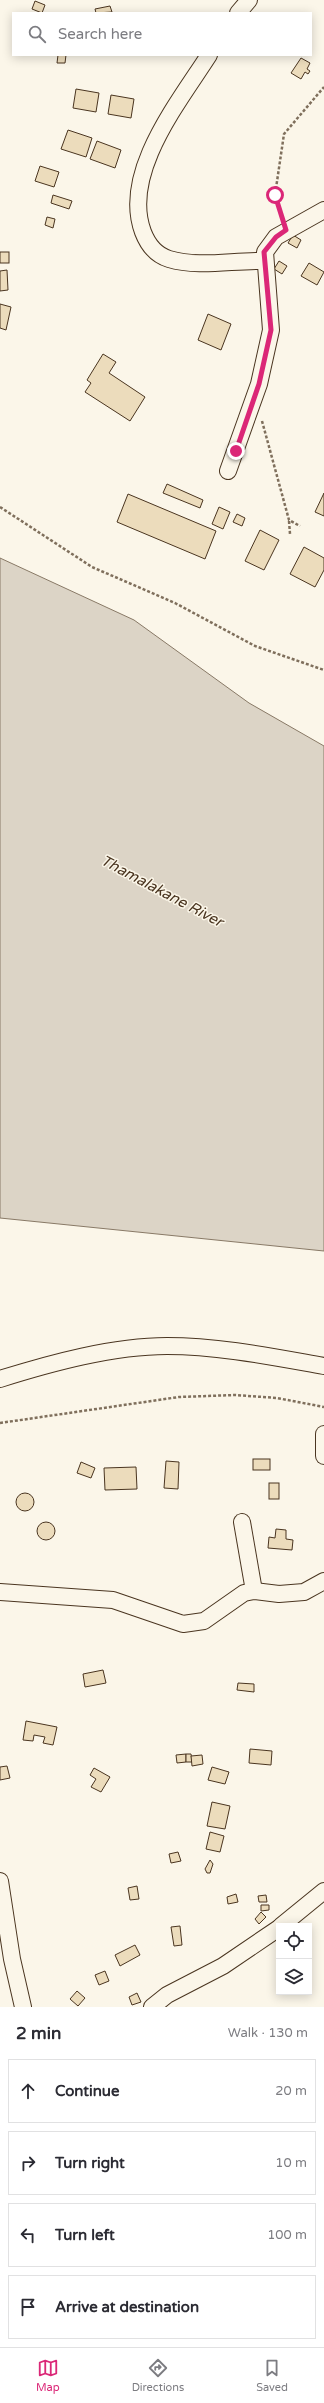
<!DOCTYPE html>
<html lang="en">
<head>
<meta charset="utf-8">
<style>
  :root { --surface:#fff; --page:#f2f2f3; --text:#2b2b33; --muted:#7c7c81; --line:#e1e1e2; --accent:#db2777 }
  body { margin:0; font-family:"Varela Round",sans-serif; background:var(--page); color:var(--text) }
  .controls { position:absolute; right:12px; bottom:12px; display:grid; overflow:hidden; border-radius:0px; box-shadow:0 2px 10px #0003 }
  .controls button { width:36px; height:36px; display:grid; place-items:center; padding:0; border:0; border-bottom:1px solid var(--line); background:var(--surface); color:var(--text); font:20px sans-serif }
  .stop { position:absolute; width:12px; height:12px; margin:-9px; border:3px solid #db2777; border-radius:50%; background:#fff }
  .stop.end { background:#db2777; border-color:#fff; box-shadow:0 1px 4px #0008 }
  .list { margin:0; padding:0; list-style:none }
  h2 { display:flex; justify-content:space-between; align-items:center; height:52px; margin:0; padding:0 16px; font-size:17px }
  h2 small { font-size:13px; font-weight:400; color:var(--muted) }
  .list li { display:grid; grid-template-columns:26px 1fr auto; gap:12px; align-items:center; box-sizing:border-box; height:64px; margin:0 8px 8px; padding:0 8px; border:1px solid var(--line); border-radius:0px }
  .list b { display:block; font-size:15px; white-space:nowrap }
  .list em { font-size:13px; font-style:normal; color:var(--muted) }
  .icon { flex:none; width:22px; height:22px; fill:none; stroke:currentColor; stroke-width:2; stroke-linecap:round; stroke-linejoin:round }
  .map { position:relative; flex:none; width:324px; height:2007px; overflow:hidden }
  .search { position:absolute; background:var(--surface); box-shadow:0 2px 10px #0003; left:12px; right:12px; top:12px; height:44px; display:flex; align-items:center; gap:10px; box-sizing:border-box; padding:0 14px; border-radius:0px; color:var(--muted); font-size:15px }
  .sheet { height:340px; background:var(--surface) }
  nav { display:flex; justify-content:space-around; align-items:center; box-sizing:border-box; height:56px; border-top:1px solid var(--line); background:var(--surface); font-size:11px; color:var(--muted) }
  nav a { display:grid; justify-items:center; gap:2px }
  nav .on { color:var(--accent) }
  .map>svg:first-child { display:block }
  .water { fill:#dcd4c6; stroke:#887966 }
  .building { fill:#ecdcbc; stroke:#4a3520 }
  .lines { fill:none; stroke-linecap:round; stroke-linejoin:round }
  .minor-casing { stroke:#4a3520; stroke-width:18 }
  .path { stroke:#7f6f5c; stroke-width:2.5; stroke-dasharray:3 2; stroke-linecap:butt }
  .minor { stroke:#fbf6e9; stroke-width:16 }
  .route { stroke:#db2777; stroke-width:5 }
  .labels { text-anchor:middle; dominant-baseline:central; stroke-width:3; stroke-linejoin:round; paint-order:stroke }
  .water-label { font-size:15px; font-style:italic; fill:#4a3520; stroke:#fbf6e9 }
</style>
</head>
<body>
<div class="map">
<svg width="324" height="2007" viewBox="0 0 324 2007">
  <rect width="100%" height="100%" fill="#fbf6e9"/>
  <path class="water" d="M0,558L134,620L249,703L324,746V1251L0,1218Z"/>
  <g class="building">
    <path d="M35,1L45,5L42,13L32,9Z"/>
    <path d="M110,6L112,12L96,13L95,9Z"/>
    <path d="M58,55H66L65,63H57Z"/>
    <path d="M301,58L310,63L307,69L310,71L308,74L305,72L301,79L291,73Z"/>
    <path d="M76,89L99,93L96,112L73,108Z"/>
    <path d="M111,95L134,99L131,118L108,114Z"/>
    <path d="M68,130L92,138L86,157L61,149Z"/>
    <path d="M97,141L121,150L115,168L90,159Z"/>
    <path d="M40,166L59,172L54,187L35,181Z"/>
    <path d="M53,195L72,201L69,209L51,203Z"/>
    <path d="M47,217L55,219L53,228L45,225Z"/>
    <path d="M293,235L301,240L297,248L288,243Z"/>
    <rect x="0" y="252" width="9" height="11"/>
    <path d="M279,261L287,266L282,274L274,269Z"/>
    <path d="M309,263L324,272L317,285L301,276Z"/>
    <path d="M7,270L8,290L0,291V271Z"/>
    <path d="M0,304L11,307L6,330L0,328Z"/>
    <path d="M208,314L231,324L221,350L198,340Z"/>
    <path d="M103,354L116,362L109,373L145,397L130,421L85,392L91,383L87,380Z"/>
    <path d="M167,484L203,500L200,508L163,493Z"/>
    <path d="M324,493V516L315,512Z"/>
    <path d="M128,494L216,531L205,559L117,522Z"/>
    <path d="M219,507L230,512L223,529L212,524Z"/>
    <path d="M237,514L245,518L242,526L233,522Z"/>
    <path d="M260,530L279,540L264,570L245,561Z"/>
    <path d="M304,547L324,558V570L315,587L290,574Z"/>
    <rect x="253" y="1459" width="17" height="11"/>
    <path d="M166,1461L179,1462L178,1489L164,1488Z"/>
    <path d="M81,1462L95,1468L91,1478L77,1473Z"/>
    <path d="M136,1467L137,1489L105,1490L104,1468Z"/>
    <rect x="269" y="1483" width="10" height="16"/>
    <circle cx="25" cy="1502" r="9"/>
    <circle cx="46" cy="1531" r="9"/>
    <path d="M276,1529L286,1530V1539L293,1540L292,1550L268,1548L269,1537L275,1538Z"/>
    <path d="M103,1670L106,1683L85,1687L83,1674Z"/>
    <path d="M238,1683L254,1684V1692L237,1690Z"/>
    <path d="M26,1721L57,1727L53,1745L43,1743L45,1737L34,1735L33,1741L23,1740Z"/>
    <path d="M250,1749L272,1751L271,1765L249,1763Z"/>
    <path d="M186,1754V1762L177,1763L176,1755Z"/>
    <path d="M186,1754H191L192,1762H186Z"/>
    <path d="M202,1755L203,1764L192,1766L191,1756Z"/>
    <path d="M7,1766L10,1778L0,1780V1767Z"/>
    <path d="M212,1767L229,1772L225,1784L208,1780Z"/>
    <path d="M94,1768L110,1777L101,1792L91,1787L96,1779L90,1775Z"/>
    <path d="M212,1802L230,1806L225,1829L207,1826Z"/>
    <path d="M210,1832L224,1836L220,1852L206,1849Z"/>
    <path d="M178,1852L181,1861L171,1863L169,1854Z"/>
    <path d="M210,1860L213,1864L210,1873H207L205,1869Z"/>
    <path d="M137,1886L139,1899L130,1900L128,1888Z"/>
    <path d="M236,1894L238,1902L228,1904L227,1897Z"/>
    <path d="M266,1895L267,1902H259L258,1896Z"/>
    <path d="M261,1905H269V1910L261,1911Z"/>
    <path d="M261,1912L266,1917L259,1924L255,1919Z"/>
    <path d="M180,1926L182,1945L174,1946L171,1927Z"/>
    <path d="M135,1945L140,1955L120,1966L115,1955Z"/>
    <path d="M105,1971L109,1981L99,1985L95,1975Z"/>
    <path d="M77,1991L85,1998L78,2006L70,1999Z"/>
    <path d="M137,1993L141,2002L132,2005L129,1997Z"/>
  </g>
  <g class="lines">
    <defs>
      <g id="minor">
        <path d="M238,13L249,0"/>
        <path d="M209,55C179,102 121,173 143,232C148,245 156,255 169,259C199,268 233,260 264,261"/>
        <path d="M228,471L259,384L271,330L265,252L276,237L324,210"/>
        <path d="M0,1379C51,1363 113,1346 167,1346C219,1346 273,1357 324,1366"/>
        <path d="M324,1434V1456"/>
        <path d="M242,1522L254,1591"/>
        <path d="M0,1592L113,1600L183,1624L204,1621L244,1593L254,1591L279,1594L304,1592L324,1581"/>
        <path d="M0,1881L12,1959L23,2007"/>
        <path d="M281,1926L324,1891"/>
        <path d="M152,2007L167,1995L223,1966L279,1928"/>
      </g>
    </defs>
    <use href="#minor" class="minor-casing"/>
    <g class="path">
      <path d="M282,218L275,195L284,134L324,87"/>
      <path d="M262,421L289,520L300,526"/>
      <path d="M0,507L92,567L175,603L255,646L324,670"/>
      <path d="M289,521L290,534"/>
      <path d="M0,1423L179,1397L235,1395L277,1398L324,1407"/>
    </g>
    <use href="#minor" class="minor"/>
  </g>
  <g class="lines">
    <path class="route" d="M236,451L259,384L271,330L264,252L276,237L286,230L275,195"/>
  </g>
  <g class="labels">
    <g class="water-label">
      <text transform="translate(162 891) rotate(28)">Thamalakane River</text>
    </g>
  </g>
</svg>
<div class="controls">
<button><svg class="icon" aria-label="locate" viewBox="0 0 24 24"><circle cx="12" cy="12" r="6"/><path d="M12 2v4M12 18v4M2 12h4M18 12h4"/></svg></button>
<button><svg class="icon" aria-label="layers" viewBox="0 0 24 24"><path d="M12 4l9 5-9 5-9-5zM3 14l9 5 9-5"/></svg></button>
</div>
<div class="stop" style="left:275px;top:195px"></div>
<div class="stop end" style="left:236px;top:451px"></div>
<div class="search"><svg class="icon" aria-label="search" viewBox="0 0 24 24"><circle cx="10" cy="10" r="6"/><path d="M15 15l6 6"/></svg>Search here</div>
</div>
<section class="sheet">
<h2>2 min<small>Walk · 130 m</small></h2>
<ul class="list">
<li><svg class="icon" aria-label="ahead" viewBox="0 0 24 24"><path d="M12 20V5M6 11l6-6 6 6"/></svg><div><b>Continue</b></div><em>20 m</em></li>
<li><svg class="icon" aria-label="right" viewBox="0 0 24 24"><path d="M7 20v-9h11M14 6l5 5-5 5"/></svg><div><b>Turn right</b></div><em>10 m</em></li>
<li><svg class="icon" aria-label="left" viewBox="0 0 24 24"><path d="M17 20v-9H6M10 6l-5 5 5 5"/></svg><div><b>Turn left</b></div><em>100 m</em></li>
<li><svg class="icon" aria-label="arrive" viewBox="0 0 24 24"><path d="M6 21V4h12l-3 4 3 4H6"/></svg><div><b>Arrive at destination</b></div></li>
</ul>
</section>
<nav>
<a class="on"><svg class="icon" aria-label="map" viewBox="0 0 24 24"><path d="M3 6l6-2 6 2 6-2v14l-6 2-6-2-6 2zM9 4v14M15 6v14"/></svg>Map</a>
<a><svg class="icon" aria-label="directions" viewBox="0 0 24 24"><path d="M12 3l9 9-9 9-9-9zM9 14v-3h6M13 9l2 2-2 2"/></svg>Directions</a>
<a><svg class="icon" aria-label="saved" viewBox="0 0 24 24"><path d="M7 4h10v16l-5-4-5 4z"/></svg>Saved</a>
</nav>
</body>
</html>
